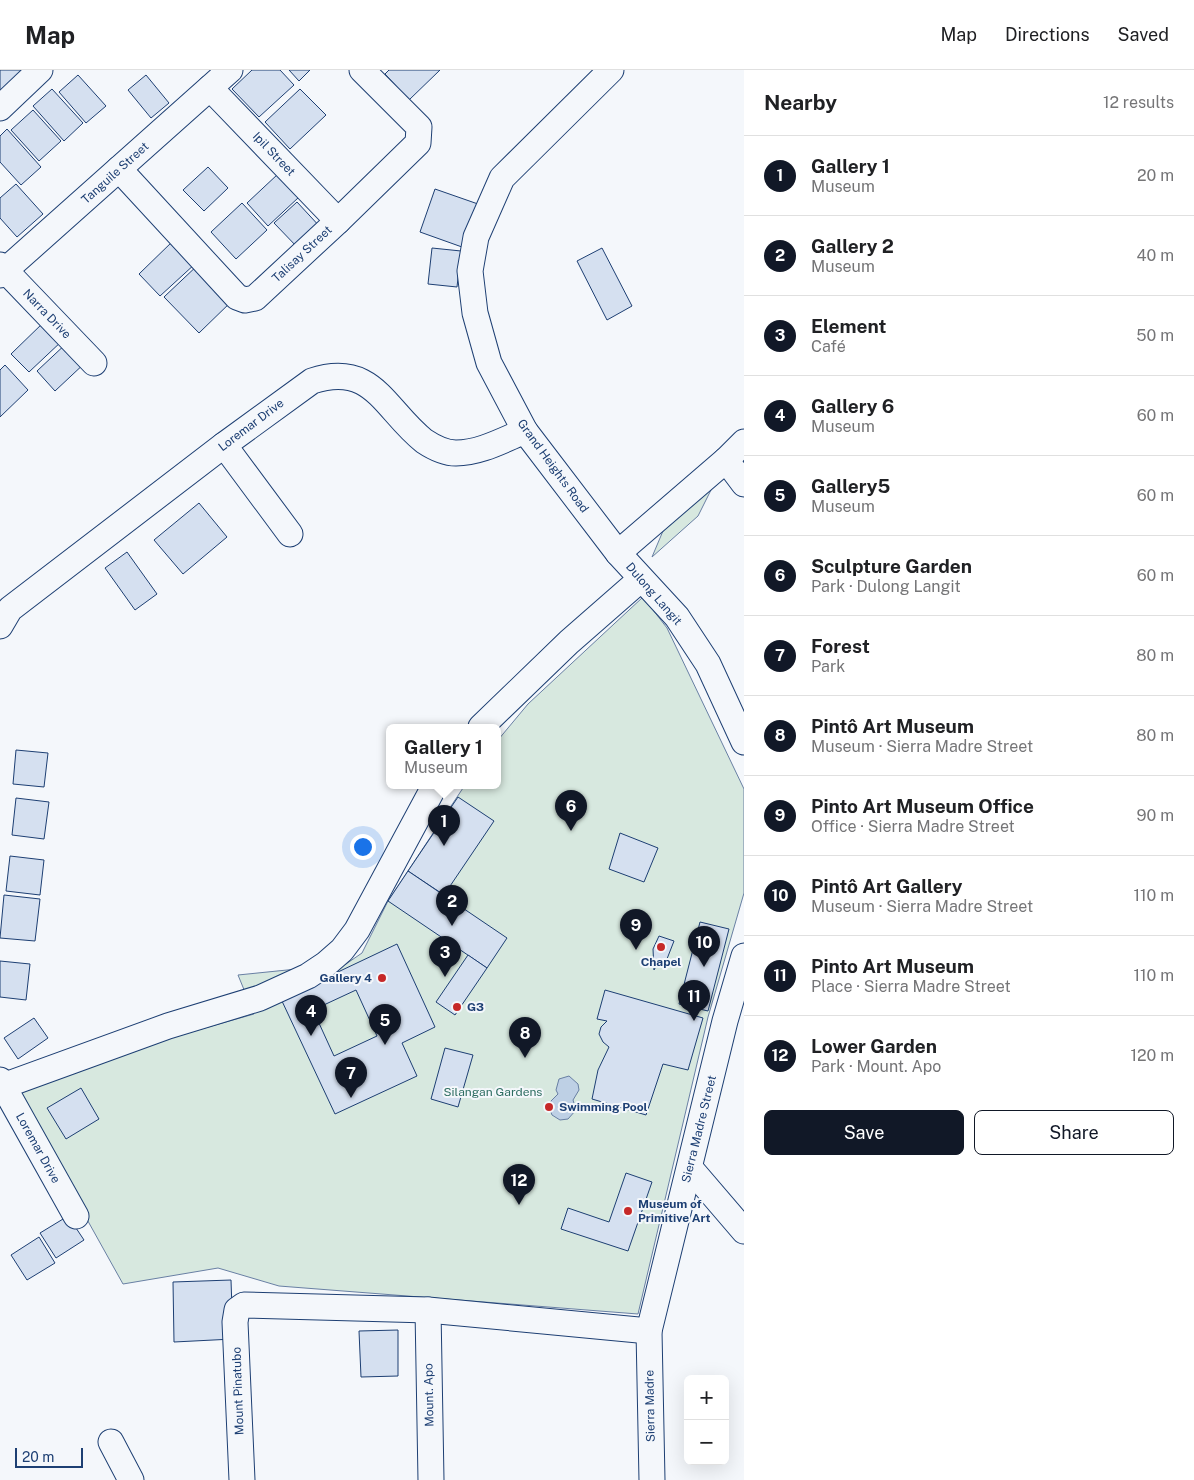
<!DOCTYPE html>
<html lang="en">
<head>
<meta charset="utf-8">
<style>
  :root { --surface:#fff; --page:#f6f6f6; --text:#202124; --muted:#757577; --line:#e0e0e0; --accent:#111827 }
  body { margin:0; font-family:"Public Sans",sans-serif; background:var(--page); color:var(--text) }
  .controls { position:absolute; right:15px; bottom:15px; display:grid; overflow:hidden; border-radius:8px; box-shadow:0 5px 20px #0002 }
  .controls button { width:45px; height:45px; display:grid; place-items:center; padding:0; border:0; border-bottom:1px solid var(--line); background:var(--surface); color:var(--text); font:25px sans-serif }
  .scale { position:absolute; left:15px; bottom:12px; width:68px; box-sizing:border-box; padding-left:5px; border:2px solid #1d3f73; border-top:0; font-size:14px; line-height:18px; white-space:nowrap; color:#1d3f73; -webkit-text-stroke:4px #f4f7fb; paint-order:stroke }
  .you { position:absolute; left:362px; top:776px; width:18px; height:18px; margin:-12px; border:4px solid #fff; border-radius:50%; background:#1a73e8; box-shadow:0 0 0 8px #1a73e833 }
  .badge { display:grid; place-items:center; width:32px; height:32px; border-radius:50%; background:var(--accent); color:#fff; font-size:16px; font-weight:700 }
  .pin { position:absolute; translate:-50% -41px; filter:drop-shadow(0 1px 2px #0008) }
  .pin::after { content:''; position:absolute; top:26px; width:18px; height:15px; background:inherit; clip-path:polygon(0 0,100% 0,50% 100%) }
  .popup { position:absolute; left:386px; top:654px; width:115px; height:65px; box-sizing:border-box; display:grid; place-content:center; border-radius:8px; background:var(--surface); filter:drop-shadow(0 1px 4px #0005); font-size:16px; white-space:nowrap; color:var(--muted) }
  .popup b { font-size:19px; color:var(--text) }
  .popup::after { content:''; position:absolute; left:50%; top:100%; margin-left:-10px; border:10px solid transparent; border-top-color:var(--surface) }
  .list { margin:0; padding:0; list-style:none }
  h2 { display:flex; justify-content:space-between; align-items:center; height:65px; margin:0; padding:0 20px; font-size:21px }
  h2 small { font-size:16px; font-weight:400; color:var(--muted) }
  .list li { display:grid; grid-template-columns:32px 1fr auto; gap:15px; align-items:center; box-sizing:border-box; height:80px; padding:0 20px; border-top:1px solid var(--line) }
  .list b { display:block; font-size:19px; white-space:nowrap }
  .list p { margin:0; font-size:16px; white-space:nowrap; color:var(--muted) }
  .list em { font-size:16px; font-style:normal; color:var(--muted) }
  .actions { display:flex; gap:10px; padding:15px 20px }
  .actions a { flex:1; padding:11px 0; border:1px solid var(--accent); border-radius:8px; text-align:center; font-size:18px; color:var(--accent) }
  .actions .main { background:var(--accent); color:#fff }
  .map { position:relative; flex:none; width:744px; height:1410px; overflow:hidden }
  header { display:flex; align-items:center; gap:30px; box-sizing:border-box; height:70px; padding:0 25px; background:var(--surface); border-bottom:1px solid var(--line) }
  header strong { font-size:24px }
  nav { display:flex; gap:28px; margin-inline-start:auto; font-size:18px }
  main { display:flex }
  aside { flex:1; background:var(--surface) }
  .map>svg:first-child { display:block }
  .green { fill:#d7e8df; stroke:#687fa3 }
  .water { fill:#bed0e5; stroke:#687fa3 }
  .building { fill:#d5e0f0; stroke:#1d3f73; fill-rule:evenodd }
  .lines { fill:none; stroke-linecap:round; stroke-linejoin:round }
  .minor-casing { stroke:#1d3f73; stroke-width:27 }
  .minor { stroke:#f4f7fb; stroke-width:25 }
  .poi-dot { fill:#c62828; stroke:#f4f7fb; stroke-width:2 }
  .labels { text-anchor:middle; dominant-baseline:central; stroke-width:4; stroke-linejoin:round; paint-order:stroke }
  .street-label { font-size:12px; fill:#1d3f73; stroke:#f4f7fb }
  .poi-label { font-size:12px; font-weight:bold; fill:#1d3f73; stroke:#f4f7fb; text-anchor:start }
  .park-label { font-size:12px; fill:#2c6c60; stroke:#f4f7fb }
</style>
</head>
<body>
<header>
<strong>Map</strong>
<nav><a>Map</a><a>Directions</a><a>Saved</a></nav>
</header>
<main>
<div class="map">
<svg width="744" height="1410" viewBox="0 0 744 1410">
  <rect width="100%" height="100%" fill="#f4f7fb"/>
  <g class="green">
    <path d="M744,368V414L726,390L698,446L652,487L674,435Z"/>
    <path d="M643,527L667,558L744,719V823L708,947L638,1244L279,1216L218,1198L123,1214L11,1013L254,944L238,905L346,894L362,883L388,831L465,715H498V670L528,634Z"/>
  </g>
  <path class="water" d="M569,1006L578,1014L579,1020L573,1030L576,1040L568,1049L560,1050L552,1045L549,1037L551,1031L558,1024L556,1020L559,1009Z"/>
  <g class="building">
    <path d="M0,0H24L0,21Z"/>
    <path d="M252,0H280L294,15L259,47L232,19Z"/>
    <path d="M289,0H310L299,11Z"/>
    <path d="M389,0H440L409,30L385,4Z"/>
    <path d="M78,5L106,36L86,53L59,22Z"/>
    <path d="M146,5L169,33L151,48L128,20Z"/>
    <path d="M52,19L83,53L64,71L33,36Z"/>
    <path d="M300,19L326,45L290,79L265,52Z"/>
    <path d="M33,40L61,71L39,91L11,60Z"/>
    <path d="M7,59L41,97L21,115L0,92V66Z"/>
    <path d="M208,97L228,118L204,141L183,120Z"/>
    <path d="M278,104L299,127L268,156L247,133Z"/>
    <path d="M16,114L43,144L17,167L0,148V128Z"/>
    <path d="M435,119L478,134L462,177L420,162Z"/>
    <path d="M297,132L322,159L299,179L274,153Z"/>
    <path d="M242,133L267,160L236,189L211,162Z"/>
    <path d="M174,170L196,193L160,226L139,204Z"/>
    <path d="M432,178L461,181L457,217L428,214Z"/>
    <path d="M602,178L632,236L607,250L577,191Z"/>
    <path d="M200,193L234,229L199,263L164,227Z"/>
    <path d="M45,251L63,270L29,302L11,284Z"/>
    <path d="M69,271L87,291L55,321L37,301Z"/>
    <path d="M5,295L28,320L0,347V300Z"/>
    <path d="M199,433L227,467L183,504L154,470Z"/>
    <path d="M127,482L157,524L135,540L105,498Z"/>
    <path d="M16,680L48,683L44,717L13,714Z"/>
    <path d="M458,727L494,751L444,825L408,801Z"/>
    <path d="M16,728L49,732L44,769L12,765Z"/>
    <path d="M620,763L658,778L644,812L609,799Z"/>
    <path d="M10,786L44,790L40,825L6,821Z"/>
    <path d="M408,801L507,868L487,898L388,831Z"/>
    <path d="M4,825L40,829L35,871L0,868Z"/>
    <path d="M700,852L729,859L708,941L679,934Z"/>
    <path d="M659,866L674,871L665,894L659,891L654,900L653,879Z"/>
    <path d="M397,874L435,957L402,973L417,1006L335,1044L281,929ZM356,920L377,966L334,986L313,940Z"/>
    <path d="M468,885L487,898L455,945L436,932Z"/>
    <path d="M0,891L30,894L26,930L0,927Z"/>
    <path d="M605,920L703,948L688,1000L663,994L646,1045L592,1029L598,1000L609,977L603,972L599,964L601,957L607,951L597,949Z"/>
    <path d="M34,948L48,968L18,989L4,968Z"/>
    <path d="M445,978L473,985L458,1037L431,1029Z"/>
    <path d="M81,1018L99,1049L66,1069L47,1038Z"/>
    <path d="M626,1103L652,1112L628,1181L561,1159L568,1138L609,1152Z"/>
    <path d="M68,1146L84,1170L56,1188L40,1163Z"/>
    <path d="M39,1167L55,1193L27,1210L11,1185Z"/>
    <path d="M231,1210L233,1269L174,1272L173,1212Z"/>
    <path d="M398,1260V1306L361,1307L359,1261Z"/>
  </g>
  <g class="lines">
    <defs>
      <g id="minor">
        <path d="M611,0L502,108L476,167L470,201L475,243L489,293L525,361L618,483L677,547L708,594L744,672"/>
        <path d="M210,18L338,151"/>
        <path d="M0,38L40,0"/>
        <path d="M119,99L237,227L245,230L255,228L338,151L418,73L419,57L362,0"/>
        <path d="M0,195L94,293"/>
        <path d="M0,205L230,0"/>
        <path d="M224,375L290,464"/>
        <path d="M726,390L744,414"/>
        <path d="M618,483L726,390L744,372"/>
        <path d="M0,556L10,539L224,375L312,311C373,291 384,339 424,371C433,377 445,383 456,383C480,383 503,370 525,361"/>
        <path d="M481,657L569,572L641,509"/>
        <path d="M0,1010L76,1146"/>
        <path d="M3,1016L168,956L260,928L308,906L326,894L342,880L357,860L435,715"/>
        <path d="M690,1098L744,1161"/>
        <path d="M428,1240L431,1410"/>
        <path d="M111,1372L131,1410"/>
        <path d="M242,1410L235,1252L237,1240L244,1235L428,1240L649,1261"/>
        <path d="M652,1410L649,1261L725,951L744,886"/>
      </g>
    </defs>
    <use href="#minor" class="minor-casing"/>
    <use href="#minor" class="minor"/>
  </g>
  <g class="poi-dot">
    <circle cx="661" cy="877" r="5"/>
    <circle cx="382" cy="908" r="5"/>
    <circle cx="457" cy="937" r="5"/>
    <circle cx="549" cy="1037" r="5"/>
    <circle cx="628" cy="1141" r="5"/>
  </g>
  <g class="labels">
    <g class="street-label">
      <text transform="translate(274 84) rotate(46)">Ipil Street</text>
      <text transform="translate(115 103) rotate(-42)">Tanguile Street</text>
      <text transform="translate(302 184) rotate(-43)">Talisay Street</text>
      <text transform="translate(47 244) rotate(46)">Narra Drive</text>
      <text transform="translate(251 355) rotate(-37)">Loremar Drive</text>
      <text transform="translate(553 396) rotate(54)">Grand Heights Road</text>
      <text transform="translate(654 524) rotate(49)">Dulong Langit</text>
      <text transform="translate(699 1059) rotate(-76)">Sierra Madre Street</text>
      <text transform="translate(38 1078) rotate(61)">Loremar Drive</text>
      <text transform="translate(238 1321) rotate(-92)">Mount Pinatubo</text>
      <text transform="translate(429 1325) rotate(-91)">Mount. Apo</text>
      <text transform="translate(650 1336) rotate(-91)">Sierra Madre</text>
    </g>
    <g class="poi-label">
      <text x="661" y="892" text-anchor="middle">Chapel</text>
      <text x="372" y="908" text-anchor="end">Gallery 4</text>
      <text x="467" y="937">G3</text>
      <text x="559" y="1037">Swimming Pool</text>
      <text x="638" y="1134">Museum of<tspan x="638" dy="14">Primitive Art</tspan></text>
    </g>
    <g class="park-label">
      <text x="493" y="1022">Silangan Gardens</text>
    </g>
  </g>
</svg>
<div class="controls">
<button>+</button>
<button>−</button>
</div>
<div class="scale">20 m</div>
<div class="you"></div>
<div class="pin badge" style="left:444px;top:776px">1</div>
<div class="popup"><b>Gallery 1</b>Museum</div>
<div class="pin badge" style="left:452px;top:856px">2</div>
<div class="pin badge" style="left:445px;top:907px">3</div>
<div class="pin badge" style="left:311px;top:966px">4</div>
<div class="pin badge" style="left:385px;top:975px">5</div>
<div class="pin badge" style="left:571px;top:761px">6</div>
<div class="pin badge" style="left:351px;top:1028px">7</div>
<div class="pin badge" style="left:525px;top:988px">8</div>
<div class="pin badge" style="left:636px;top:880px">9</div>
<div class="pin badge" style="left:704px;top:897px">10</div>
<div class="pin badge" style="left:694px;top:951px">11</div>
<div class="pin badge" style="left:519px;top:1135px">12</div>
</div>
<aside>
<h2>Nearby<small>12 results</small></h2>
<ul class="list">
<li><span class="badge">1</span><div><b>Gallery 1</b><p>Museum</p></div><em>20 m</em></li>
<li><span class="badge">2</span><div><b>Gallery 2</b><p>Museum</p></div><em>40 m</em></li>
<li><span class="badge">3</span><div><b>Element</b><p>Café</p></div><em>50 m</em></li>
<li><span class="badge">4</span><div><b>Gallery 6</b><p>Museum</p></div><em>60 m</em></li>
<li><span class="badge">5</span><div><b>Gallery5</b><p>Museum</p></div><em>60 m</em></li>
<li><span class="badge">6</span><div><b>Sculpture Garden</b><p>Park · Dulong Langit</p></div><em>60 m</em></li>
<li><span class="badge">7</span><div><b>Forest</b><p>Park</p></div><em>80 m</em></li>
<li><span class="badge">8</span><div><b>Pintô Art Museum</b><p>Museum · Sierra Madre Street</p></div><em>80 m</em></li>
<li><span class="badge">9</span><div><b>Pinto Art Museum Office</b><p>Office · Sierra Madre Street</p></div><em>90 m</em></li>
<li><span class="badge">10</span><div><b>Pintô Art Gallery</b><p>Museum · Sierra Madre Street</p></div><em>110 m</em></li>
<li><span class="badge">11</span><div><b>Pinto Art Museum</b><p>Place · Sierra Madre Street</p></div><em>110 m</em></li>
<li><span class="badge">12</span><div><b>Lower Garden</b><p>Park · Mount. Apo</p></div><em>120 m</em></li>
</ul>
<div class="actions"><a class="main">Save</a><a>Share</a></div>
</aside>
</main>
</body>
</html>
